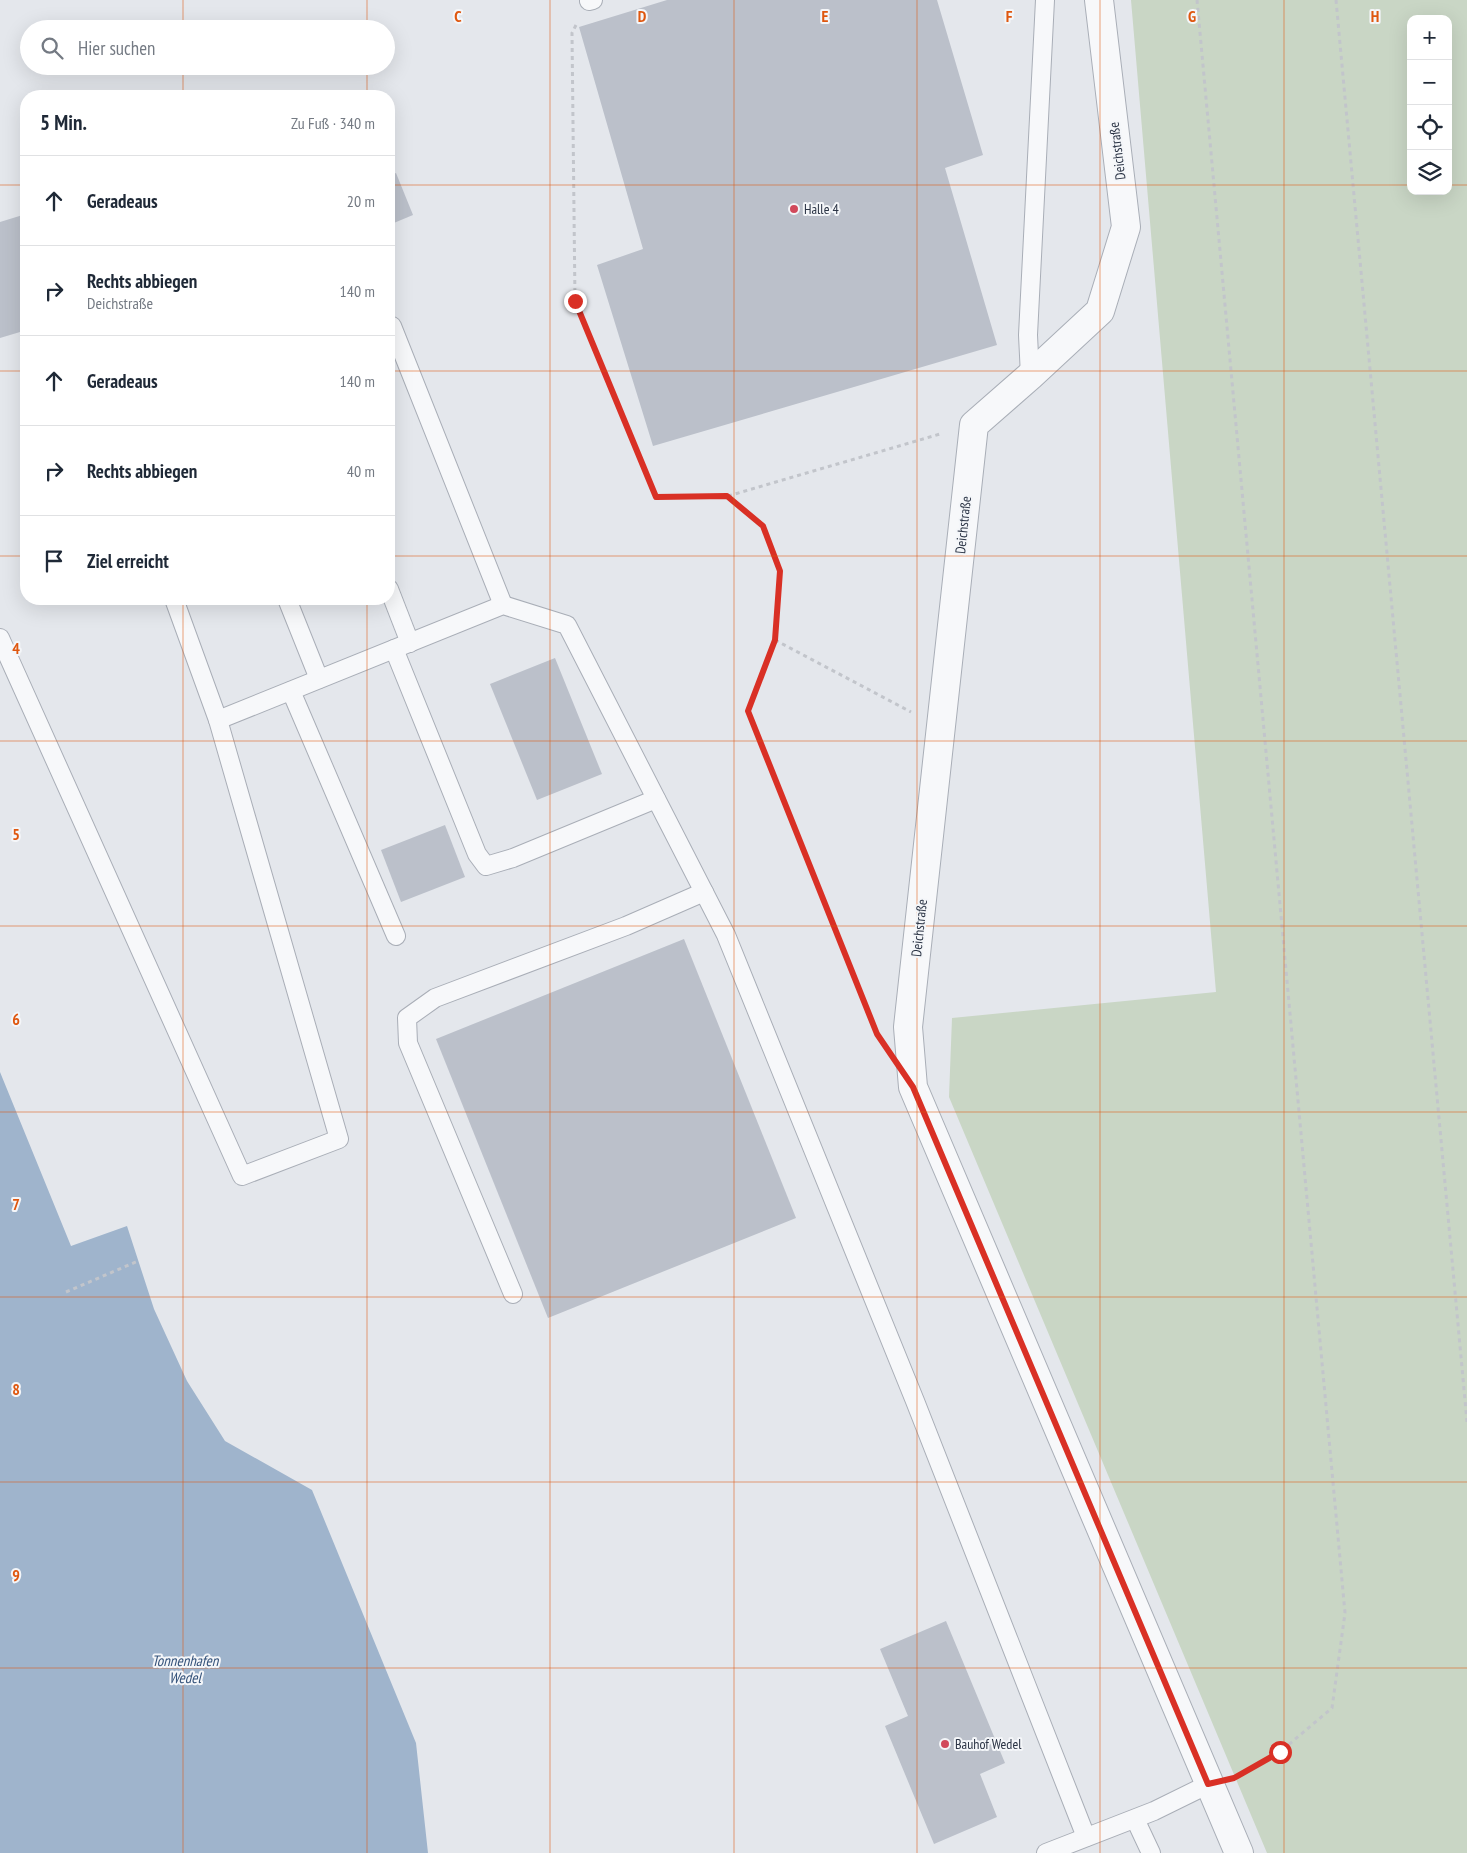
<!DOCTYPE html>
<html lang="de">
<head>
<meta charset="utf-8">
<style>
  :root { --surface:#fff; --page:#f2f2f3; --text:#1f2937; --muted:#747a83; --line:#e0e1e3 }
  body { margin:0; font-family:"PT Sans Narrow",sans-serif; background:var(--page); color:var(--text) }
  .controls { position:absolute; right:15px; top:15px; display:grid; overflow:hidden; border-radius:10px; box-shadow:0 5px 20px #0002 }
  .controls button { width:45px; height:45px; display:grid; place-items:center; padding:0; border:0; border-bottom:1px solid var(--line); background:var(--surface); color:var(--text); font:25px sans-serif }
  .stop { position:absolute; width:15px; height:15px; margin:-11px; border:4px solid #d93025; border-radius:50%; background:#fff }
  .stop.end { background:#d93025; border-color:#fff; box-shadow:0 1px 5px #0008 }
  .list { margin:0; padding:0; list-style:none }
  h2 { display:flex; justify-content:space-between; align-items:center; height:65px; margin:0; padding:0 20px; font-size:21px }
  h2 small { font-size:16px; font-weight:400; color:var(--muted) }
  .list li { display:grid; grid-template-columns:32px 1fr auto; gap:15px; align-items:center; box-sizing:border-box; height:90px; padding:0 20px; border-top:1px solid var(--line) }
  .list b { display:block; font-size:19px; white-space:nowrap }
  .list p { margin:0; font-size:16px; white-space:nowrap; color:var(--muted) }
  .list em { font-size:16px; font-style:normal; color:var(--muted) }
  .icon { flex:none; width:28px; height:28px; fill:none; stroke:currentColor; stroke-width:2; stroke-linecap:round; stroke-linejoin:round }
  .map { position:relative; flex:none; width:1467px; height:1853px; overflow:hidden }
  .search { position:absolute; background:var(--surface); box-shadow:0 5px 20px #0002; left:20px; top:20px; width:375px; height:55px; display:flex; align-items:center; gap:12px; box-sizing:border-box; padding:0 18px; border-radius:28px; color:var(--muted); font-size:19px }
  .panel { position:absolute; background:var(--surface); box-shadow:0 5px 20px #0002; left:20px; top:90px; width:375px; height:515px; border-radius:20px }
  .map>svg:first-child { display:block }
  .green { fill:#c9d6c5; fill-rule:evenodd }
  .water { fill:#9fb4cc }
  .building { fill:#bbc0ca }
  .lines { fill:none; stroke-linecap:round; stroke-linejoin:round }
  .service-casing { stroke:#a9aeb7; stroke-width:20 }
  .minor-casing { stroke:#a9aeb7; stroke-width:30 }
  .path { stroke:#c2c5cb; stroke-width:3; stroke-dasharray:4 4; stroke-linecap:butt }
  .service { stroke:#f7f8fa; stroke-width:18 }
  .minor { stroke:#f7f8fa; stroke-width:28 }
  .route { stroke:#d93025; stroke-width:6 }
  .grid { fill:none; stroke:#df570f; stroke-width:1; stroke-opacity:0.55 }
  .poi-dot { fill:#d1495b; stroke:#f4f6f9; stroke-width:2 }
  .labels { text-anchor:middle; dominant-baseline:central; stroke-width:4; stroke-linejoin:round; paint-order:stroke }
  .street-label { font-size:14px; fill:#2b3445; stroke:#f4f6f9 }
  .poi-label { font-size:14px; fill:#2b3445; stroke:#f4f6f9; text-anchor:start }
  .water-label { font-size:15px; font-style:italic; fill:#34527a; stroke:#f4f6f9 }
  .grid-label { font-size:16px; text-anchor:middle; font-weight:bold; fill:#df570f; stroke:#f4f6f9; stroke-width:4; stroke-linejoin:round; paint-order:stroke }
</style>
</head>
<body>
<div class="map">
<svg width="1467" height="1853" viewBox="0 0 1467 1853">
  <rect width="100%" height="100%" fill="#e4e7ec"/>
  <path class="green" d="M1131,0H1467V1853H1267L949,1097L952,1018L1216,992ZM1411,19H1448V191H1411Z"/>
  <path class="water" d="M0,1072L71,1246L127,1226L154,1309L187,1381L225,1441L312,1490L416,1743L428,1853H0Z"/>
  <g class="building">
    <path d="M667,0H937L983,155L945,168L997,345L653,446L597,265L643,249L579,27Z"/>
    <path d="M396,173L413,215L389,225V176Z"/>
    <path d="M26,214V349L20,332L0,338V222Z"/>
    <path d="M555,658L602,774L537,800L490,684Z"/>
    <path d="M445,825L465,877L401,902L381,850Z"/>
    <path d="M684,939L796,1218L548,1318L436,1039Z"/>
    <path d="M946,1621L1005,1763L980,1774L997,1817L934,1844L885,1726L908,1716L880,1649Z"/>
  </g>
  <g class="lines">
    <defs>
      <g id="service">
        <path d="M589,1L593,0"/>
        <path d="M389,327L392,326L503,605"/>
        <path d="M1030,376L1028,335L1045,0"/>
        <path d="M389,589L410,643"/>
        <path d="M287,599L319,679"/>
        <path d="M0,638L242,1176L339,1139L218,720L174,599"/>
        <path d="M394,649L477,854L486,866L513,858L656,799"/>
        <path d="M291,691L396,936"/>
        <path d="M218,720L503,605L567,625L726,935L915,1401L1086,1837"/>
        <path d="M513,1294L408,1043L407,1018L435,998L626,926L704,892"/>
        <path d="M1135,1819L1151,1853"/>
        <path d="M1046,1853L1154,1811L1209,1784"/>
      </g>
      <path id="minor" d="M1099,0L1126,227L1100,311L1030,376L974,425L908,1027L913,1087L1239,1853"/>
    </defs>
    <use href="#service" class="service-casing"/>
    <use href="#minor" class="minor-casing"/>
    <g class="path">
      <path d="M1197,0L1345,1613L1332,1708L1280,1752L1240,1775"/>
      <path d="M1336,0L1467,1422"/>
      <path d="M576,25L572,33L575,301L656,497L727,496L763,526L780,571L775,640L748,711L874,1027"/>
      <path d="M728,496L940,434"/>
      <path d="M775,640L911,712"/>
      <path d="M66,1292L138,1261"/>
    </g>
    <use href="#service" class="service"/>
    <use href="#minor" class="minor"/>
  </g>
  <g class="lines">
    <path class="route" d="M575,301L656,497L727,496L763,526L780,571L775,640L748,711L877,1034L913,1087L1208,1784L1234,1778L1280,1752"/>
  </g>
  <path class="grid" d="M183,0V29M367,0V29M550,0V1853M734,0V1853M917,0V1853M1100,0V1853M1284,0V1853M183,66V96M367,66V96M0,185H26M389,185H1411M1448,185H1467M0,371H26M389,371H1467M0,556H26M389,556H1467M183,599V1853M367,599V1853M0,741H1467M0,926H1467M0,1112H1467M0,1297H1467M0,1482H1467M0,1668H1467"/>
  <g class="poi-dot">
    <circle cx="794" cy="209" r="5"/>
    <circle cx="945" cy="1744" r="5"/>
  </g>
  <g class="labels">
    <g class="street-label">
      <text transform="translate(1117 151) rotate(-97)">Deichstraße</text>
      <text transform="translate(963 525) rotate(-84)">Deichstraße</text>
      <text transform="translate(919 928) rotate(-84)">Deichstraße</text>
    </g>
    <g class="poi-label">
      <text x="804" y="209">Halle 4</text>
      <text x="955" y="1744">Bauhof Wedel</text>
    </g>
    <g class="water-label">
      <text x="185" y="1660">Tonnenhafen<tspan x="185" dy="17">Wedel</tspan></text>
    </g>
  </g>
  <g class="grid-label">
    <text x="458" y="22">C</text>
    <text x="642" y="22">D</text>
    <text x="825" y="22">E</text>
    <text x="1009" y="22">F</text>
    <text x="1192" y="22">G</text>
    <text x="1375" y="22">H</text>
    <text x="16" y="654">4</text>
    <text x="16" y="840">5</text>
    <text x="16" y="1025">6</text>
    <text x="16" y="1210">7</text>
    <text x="16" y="1395">8</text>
    <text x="16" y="1581">9</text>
  </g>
</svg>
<div class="controls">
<button>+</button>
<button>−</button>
<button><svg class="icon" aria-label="locate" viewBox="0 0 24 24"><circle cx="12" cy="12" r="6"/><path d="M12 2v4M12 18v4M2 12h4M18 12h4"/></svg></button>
<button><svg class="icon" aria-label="layers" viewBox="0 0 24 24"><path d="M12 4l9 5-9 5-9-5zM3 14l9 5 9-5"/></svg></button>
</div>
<div class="stop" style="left:1280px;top:1752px"></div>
<div class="stop end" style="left:575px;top:301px"></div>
<div class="search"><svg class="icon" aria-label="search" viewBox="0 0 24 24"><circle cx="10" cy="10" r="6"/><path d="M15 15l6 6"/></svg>Hier suchen</div>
<section class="panel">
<h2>5 Min.<small>Zu Fuß · 340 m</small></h2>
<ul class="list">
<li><svg class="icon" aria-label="ahead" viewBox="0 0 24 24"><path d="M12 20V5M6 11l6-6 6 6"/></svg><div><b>Geradeaus</b></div><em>20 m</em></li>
<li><svg class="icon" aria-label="right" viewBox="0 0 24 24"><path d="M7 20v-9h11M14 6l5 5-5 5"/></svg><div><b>Rechts abbiegen</b><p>Deichstraße</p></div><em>140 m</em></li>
<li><svg class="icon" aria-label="ahead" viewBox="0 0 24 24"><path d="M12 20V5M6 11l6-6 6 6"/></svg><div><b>Geradeaus</b></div><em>140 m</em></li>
<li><svg class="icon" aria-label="right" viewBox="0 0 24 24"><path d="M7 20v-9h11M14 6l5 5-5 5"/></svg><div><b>Rechts abbiegen</b></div><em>40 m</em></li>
<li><svg class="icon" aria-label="arrive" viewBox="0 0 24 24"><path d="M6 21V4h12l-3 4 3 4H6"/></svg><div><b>Ziel erreicht</b></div></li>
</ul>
</section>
</div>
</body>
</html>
